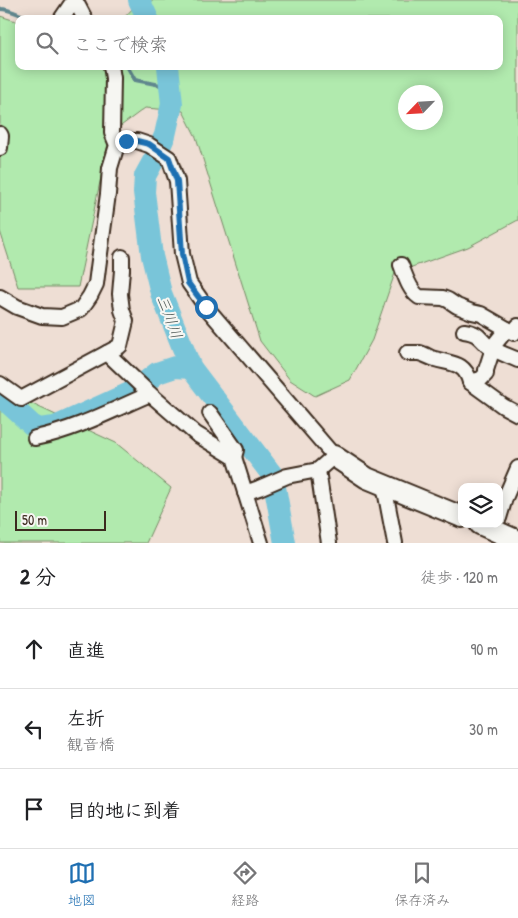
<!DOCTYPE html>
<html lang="ja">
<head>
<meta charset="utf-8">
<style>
  :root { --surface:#fff; --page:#f6f6f6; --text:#202124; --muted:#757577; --line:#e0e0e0; --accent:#1f6fb2 }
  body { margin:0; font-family:"Patrick Hand","Klee One",sans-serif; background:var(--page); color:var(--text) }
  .controls { position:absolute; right:15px; bottom:15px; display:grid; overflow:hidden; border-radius:10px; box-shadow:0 2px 12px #0003 }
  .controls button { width:45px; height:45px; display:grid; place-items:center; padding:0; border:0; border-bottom:1px solid var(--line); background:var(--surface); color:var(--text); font:25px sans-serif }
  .compass { position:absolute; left:398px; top:85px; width:45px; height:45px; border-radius:50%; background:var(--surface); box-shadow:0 2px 12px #0003; rotate:245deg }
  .scale { position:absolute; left:15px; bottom:12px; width:91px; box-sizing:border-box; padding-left:5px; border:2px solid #3b2a1e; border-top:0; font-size:14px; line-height:18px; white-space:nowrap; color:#3b2a1e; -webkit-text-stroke:4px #f6f6f2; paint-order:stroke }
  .stop { position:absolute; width:15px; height:15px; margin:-11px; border:4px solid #1f6fb2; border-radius:50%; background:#fff }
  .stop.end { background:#1f6fb2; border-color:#fff; box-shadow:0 1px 5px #0008 }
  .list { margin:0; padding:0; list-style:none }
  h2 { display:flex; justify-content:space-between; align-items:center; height:65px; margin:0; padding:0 20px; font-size:21px }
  h2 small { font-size:16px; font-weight:400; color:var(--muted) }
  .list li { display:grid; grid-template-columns:32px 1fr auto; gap:15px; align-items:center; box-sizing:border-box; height:80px; padding:0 20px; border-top:1px solid var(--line) }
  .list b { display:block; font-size:19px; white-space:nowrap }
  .list p { margin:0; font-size:16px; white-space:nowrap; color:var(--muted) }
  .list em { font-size:16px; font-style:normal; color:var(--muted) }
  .icon { flex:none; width:28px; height:28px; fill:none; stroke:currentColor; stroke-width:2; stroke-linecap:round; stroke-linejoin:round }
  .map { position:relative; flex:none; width:518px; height:543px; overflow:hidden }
  .search { position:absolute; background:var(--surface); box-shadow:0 2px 12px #0003; left:15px; right:15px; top:15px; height:55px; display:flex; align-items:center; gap:12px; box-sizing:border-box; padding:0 18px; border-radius:10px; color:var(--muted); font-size:19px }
  .sheet { height:305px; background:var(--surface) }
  nav { display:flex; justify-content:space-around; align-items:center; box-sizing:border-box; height:70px; border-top:1px solid var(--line); background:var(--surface); font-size:14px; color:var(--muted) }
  nav a { display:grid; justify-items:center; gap:2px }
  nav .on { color:var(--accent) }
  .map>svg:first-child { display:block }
  .green { fill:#b1eaae; stroke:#768a66; fill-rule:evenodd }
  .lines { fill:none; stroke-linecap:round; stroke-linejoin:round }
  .stream { stroke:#60878e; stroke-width:4 }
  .river { stroke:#79c5d9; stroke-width:22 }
  .street-casing { stroke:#3b2a1e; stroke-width:18 }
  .secondary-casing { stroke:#3b2a1e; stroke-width:24 }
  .street { stroke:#f6f6f2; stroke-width:14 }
  .secondary { stroke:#f6f6f2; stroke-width:20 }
  .route { stroke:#1f6fb2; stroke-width:6 }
  .labels { text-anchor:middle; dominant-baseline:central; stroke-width:4; stroke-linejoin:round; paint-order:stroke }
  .water-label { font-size:15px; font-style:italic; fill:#4e5856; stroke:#f6f6f2 }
</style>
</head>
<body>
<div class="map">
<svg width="518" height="543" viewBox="0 0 518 543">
  <rect width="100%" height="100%" fill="#eeded4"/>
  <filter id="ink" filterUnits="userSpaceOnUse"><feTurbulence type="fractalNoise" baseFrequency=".02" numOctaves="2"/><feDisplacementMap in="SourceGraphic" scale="10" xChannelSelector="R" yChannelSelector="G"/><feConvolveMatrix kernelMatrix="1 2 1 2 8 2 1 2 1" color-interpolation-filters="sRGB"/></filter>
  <g filter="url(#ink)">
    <g class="green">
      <path d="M146,0H518V220L468,247L395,273L372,340L350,380L315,396L290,380L260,341L196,137L183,111L145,108L110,134L78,287H18L0,231V16L19,22V66H499V19H123L134,7ZM406,92H436V122H406Z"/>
      <path d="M0,389L116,443L171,488L146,543H0Z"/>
    </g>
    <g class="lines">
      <g class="stream">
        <path d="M0,9C13,9 21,17 34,19"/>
        <path d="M127,66L135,80L171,87"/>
      </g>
      <g class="river">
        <path d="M139,0L148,19"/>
        <path d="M168,66L172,104L165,135L156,156L145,176L144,192L152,256L161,293L191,368L273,476L285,543"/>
        <path d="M0,398L7,402L32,425L39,429L55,427L134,391L157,373L175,367L191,368"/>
      </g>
      <defs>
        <g id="street">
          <path d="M75,0L85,19"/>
          <path d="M61,19L74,0"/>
          <path d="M0,134L1,136L0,148"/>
          <path d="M117,145L126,141H137L149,145L169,158L177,181L182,254L189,283L206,307L334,456L318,470L287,476L259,488L245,493"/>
          <path d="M401,265C405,275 409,290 419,297L443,298L448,300L457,306L472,312L481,314L514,333L518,326"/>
          <path d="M0,297L17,307L42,316L62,317L81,309L90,296L96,284L98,268L108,194L110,168L117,145L112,133L113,78L111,66"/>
          <path d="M507,329L494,345L486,370V374L481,379L470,382L503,406L518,414"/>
          <path d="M464,331C483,334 478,340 491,348C500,353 509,356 518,360"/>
          <path d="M107,353L150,394L196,434L234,457L261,543"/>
          <path d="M407,353C411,353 415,353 419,353C425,354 430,358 435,359C451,364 465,362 470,382"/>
          <path d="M0,384L21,399L107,353L120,346L126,321L122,310L120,294L122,270V257"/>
          <path d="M210,413L236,450L234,457"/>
          <path d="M35,438C75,430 113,410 150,394"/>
          <path d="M318,470L329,543"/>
          <path d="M384,485L395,543"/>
          <path d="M499,518L505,498L518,468"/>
        </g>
        <g id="secondary">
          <path d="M334,456L367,478L462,517"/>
          <path d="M480,524L518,541"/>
        </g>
      </defs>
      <use href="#street" class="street-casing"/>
      <use href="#secondary" class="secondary-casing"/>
      <use href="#street" class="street"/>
      <use href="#secondary" class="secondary"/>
    </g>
  </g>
  <g class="lines" filter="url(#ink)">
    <path class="route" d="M126,141H137L149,144L169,158L177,181L182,254L188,283L206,307"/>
  </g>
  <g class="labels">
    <g class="water-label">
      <text transform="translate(170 317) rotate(69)">三川川</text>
    </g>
  </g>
</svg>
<div class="controls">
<button><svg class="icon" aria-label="layers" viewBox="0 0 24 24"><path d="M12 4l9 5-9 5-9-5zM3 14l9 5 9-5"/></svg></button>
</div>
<svg class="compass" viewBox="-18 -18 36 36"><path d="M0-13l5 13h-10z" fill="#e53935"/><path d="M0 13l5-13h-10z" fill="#757577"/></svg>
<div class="scale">50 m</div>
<div class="stop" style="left:206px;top:307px"></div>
<div class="stop end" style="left:126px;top:141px"></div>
<div class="search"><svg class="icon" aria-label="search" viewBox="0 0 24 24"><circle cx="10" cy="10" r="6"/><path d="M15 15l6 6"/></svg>ここで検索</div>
</div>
<section class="sheet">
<h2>2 分<small>徒歩 · 120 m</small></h2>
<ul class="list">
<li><svg class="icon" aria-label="ahead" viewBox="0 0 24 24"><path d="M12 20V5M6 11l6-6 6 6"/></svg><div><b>直進</b></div><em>90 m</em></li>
<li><svg class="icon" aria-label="left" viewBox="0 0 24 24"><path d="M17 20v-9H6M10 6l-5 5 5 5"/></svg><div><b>左折</b><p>観音橋</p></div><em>30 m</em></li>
<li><svg class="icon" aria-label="arrive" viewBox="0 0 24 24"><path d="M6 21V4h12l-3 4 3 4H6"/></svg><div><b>目的地に到着</b></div></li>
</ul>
</section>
<nav>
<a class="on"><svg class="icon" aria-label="map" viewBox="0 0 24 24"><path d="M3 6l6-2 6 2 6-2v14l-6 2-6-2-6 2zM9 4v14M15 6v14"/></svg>地図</a>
<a><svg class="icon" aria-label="directions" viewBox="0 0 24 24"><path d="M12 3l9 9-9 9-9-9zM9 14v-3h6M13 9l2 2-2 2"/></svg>経路</a>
<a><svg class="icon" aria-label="saved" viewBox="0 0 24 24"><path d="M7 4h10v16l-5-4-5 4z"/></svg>保存済み</a>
</nav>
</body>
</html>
